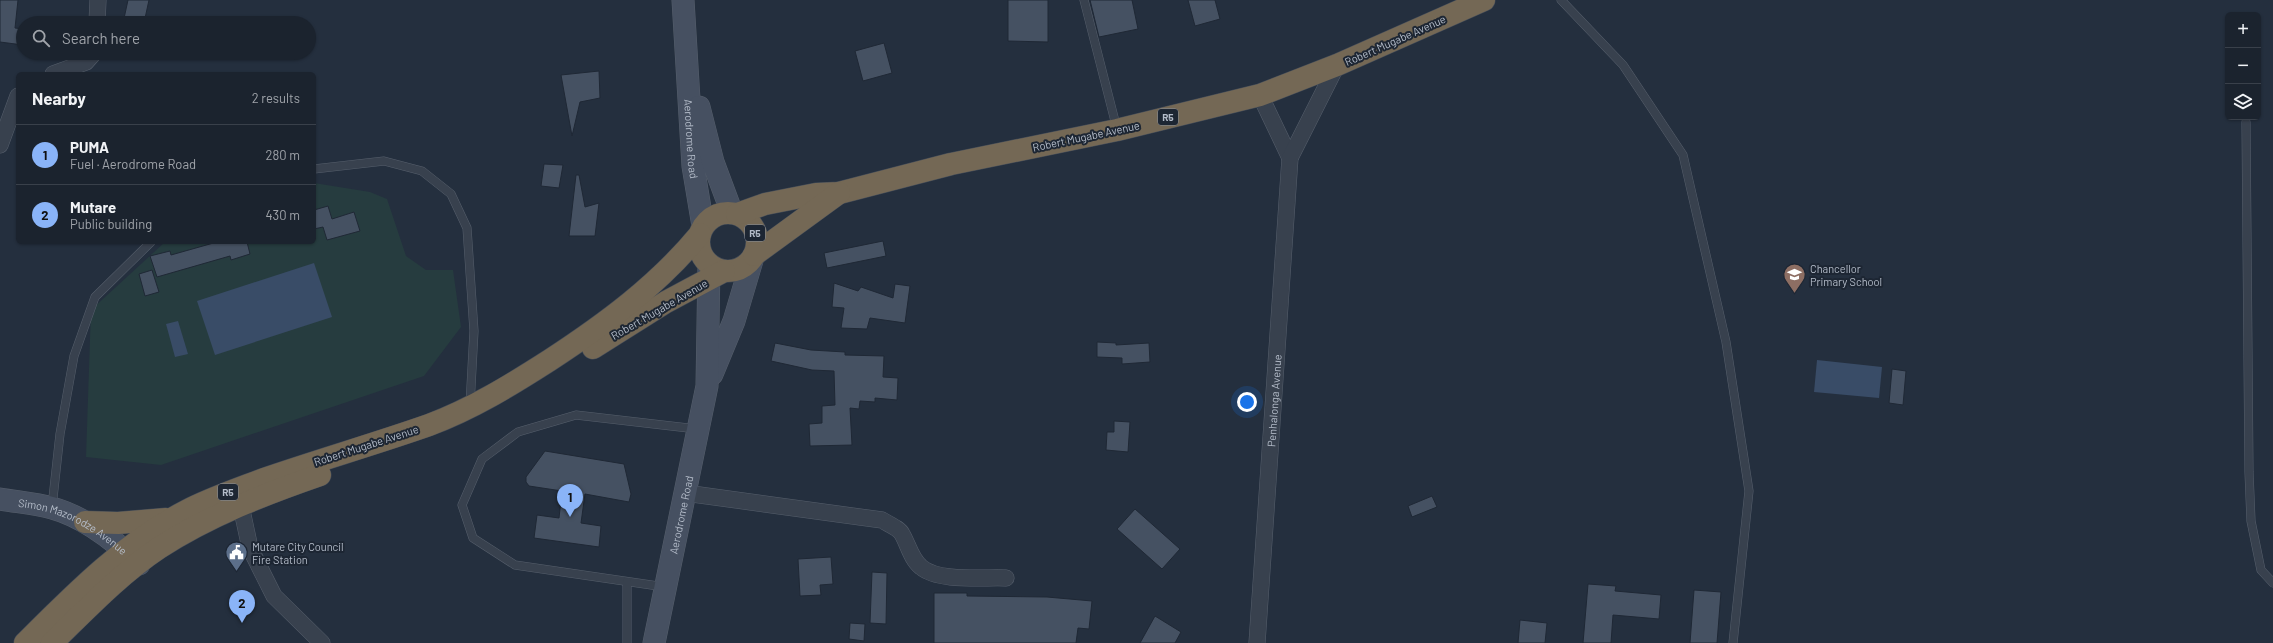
<!DOCTYPE html>
<html lang="en">
<head>
<meta charset="utf-8">
<style>
  :root { --surface:#1b232e; --page:#242b36; --text:#f1f3f6; --muted:#a0a4aa; --line:#39404a; --accent:#8ab4f8 }
  body { margin:0; font-family:Barlow,sans-serif; background:var(--page); color:var(--text) }
  .controls { position:absolute; right:12px; top:12px; display:grid; overflow:hidden; border-radius:6px; box-shadow:0 1px 3px #0004 }
  .controls button { width:36px; height:36px; display:grid; place-items:center; padding:0; border:0; border-bottom:1px solid var(--line); background:var(--surface); color:var(--text); font:20px sans-serif }
  .you { position:absolute; left:1247px; top:402px; width:14px; height:14px; margin:-10px; border:3px solid #fff; border-radius:50%; background:#1a73e8; box-shadow:0 0 0 6px #1a73e833 }
  .badge { display:grid; place-items:center; width:26px; height:26px; border-radius:50%; background:var(--accent); color:#111; font-size:13px; font-weight:700 }
  .pin { position:absolute; translate:-50% -33px; filter:drop-shadow(0 1px 2px #0008) }
  .pin::after { content:''; position:absolute; top:21px; width:14px; height:12px; background:inherit; clip-path:polygon(0 0,100% 0,50% 100%) }
  .list { margin:0; padding:0; list-style:none }
  h2 { display:flex; justify-content:space-between; align-items:center; height:52px; margin:0; padding:0 16px; font-size:17px }
  h2 small { font-size:13px; font-weight:400; color:var(--muted) }
  .list li { display:grid; grid-template-columns:26px 1fr auto; gap:12px; align-items:center; box-sizing:border-box; height:60px; padding:0 16px; border-top:1px solid var(--line) }
  .list b { display:block; font-size:15px; white-space:nowrap }
  .list p { margin:0; font-size:13px; white-space:nowrap; color:var(--muted) }
  .list em { font-size:13px; font-style:normal; color:var(--muted) }
  .icon { flex:none; width:22px; height:22px; fill:none; stroke:currentColor; stroke-width:2; stroke-linecap:round; stroke-linejoin:round }
  .map { position:relative; flex:none; width:2273px; height:643px; overflow:hidden }
  .search { position:absolute; background:var(--surface); box-shadow:0 1px 3px #0004; left:16px; top:16px; width:300px; height:44px; display:flex; align-items:center; gap:10px; box-sizing:border-box; padding:0 14px; border-radius:22px; color:var(--muted); font-size:15px }
  .panel { position:absolute; background:var(--surface); box-shadow:0 1px 3px #0004; left:16px; top:72px; width:300px; height:172px; border-radius:6px }
  .map>svg:first-child { display:block }
  .green { fill:#263c3f }
  .water { fill:#394c67 }
  .building { fill:#455162; stroke:#1f2835 }
  .lines { fill:none; stroke-linecap:round; stroke-linejoin:round }
  .lane-casing { stroke:#565f6c; stroke-width:9 }
  .street-casing { stroke:#565f6c; stroke-width:17 }
  .secondary-casing { stroke:#565f6c; stroke-width:23 }
  .highway-casing { stroke:#434c59; stroke-width:23 }
  .lane { stroke:#38414e; stroke-width:8 }
  .street { stroke:#38414e; stroke-width:16 }
  .secondary { stroke:#465061; stroke-width:22 }
  .highway { stroke:#746855; stroke-width:22 }
  .labels { text-anchor:middle; dominant-baseline:central; stroke-width:4; stroke-linejoin:round; paint-order:stroke }
  .shield { fill:#1d2633; stroke:#878f9c; stroke-width:1 }
  .shield-label { font-size:10px; font-weight:bold; fill:#b4bcc9 }
  .street-label { font-size:11px; fill:#b4bcc9; stroke:#1d2633 }
  .poi-label { font-size:11px; fill:#b4bcc9; stroke:#1d2633; text-anchor:start }
</style>
</head>
<body>
<div class="map">
<svg width="2273" height="643" viewBox="0 0 2273 643">
  <rect width="100%" height="100%" fill="#242f3e"/>
  <path class="green" d="M314,183L370,192L387,199L406,256L426,270H453L461,327L424,376L161,465L86,457L91,310L165,242H314Z"/>
  <g class="water">
    <path d="M314,263L332,317L215,355L197,301Z"/>
    <path d="M178,321L188,354L175,357L166,324Z"/>
    <path d="M1817,360L1882,367L1879,398L1814,392Z"/>
  </g>
  <g class="building">
    <path d="M0,0H18L15,28L23,29V45L0,42Z"/>
    <path d="M128,0H149L144,23H123Z"/>
    <path d="M1008,0H1048V42L1008,41Z"/>
    <path d="M1090,0H1132L1138,29L1099,37Z"/>
    <path d="M1188,0H1215L1220,19L1195,26Z"/>
    <path d="M884,43L892,73L863,81L855,51Z"/>
    <path d="M599,71L600,98L580,102L572,136L561,75Z"/>
    <path d="M544,164L563,165L559,188L541,186Z"/>
    <path d="M576,175H579L585,207L599,203L595,236H569Z"/>
    <path d="M328,206L332,219L354,212L360,231L327,240L323,227L314,229V210Z"/>
    <path d="M883,241L886,256L827,268L824,253Z"/>
    <path d="M217,242H247L250,254L231,260L230,256L157,277L150,256L170,251L171,255Z"/>
    <path d="M152,270L159,292L145,296L139,274Z"/>
    <path d="M834,283L858,291L861,287L893,298L895,284L910,286L905,323L870,318L867,329L841,328L844,308L832,307Z"/>
    <path d="M1097,342L1116,343V345L1149,343L1150,362L1122,364V358L1097,357Z"/>
    <path d="M775,343L811,350L845,352V355L884,356L883,377L898,378L897,400L875,398V402L860,401L859,409L850,408L852,445L810,446L809,424L822,423V406L835,405L834,371L812,370L771,361Z"/>
    <path d="M1892,369L1906,371L1903,405L1889,403Z"/>
    <path d="M1114,421L1130,422L1128,452L1106,450L1107,432H1114Z"/>
    <path d="M545,451L624,464L631,494L629,502L585,494L581,523L601,526L599,547L534,538L537,515L559,518L562,491L529,486L526,482V477Z"/>
    <path d="M1432,496L1437,507L1412,517L1408,506Z"/>
    <path d="M1135,509L1180,549L1162,569L1117,529Z"/>
    <path d="M831,557L833,584L820,585L821,595L800,596L798,559Z"/>
    <path d="M872,572L887,573L886,624L870,623Z"/>
    <path d="M1588,584L1616,586L1615,591L1661,595L1659,619L1613,615L1611,643H1583Z"/>
    <path d="M1694,590L1721,592L1717,643H1690Z"/>
    <path d="M934,593H967V596L1047,597L1092,601L1089,629L1078,628L1076,643H934Z"/>
    <path d="M1155,616L1181,632L1175,643H1140Z"/>
    <path d="M1520,620L1547,623L1545,643H1518Z"/>
    <path d="M850,623L865,624L864,641L849,639Z"/>
  </g>
  <g class="lines">
    <defs>
      <g id="lane">
        <path d="M1084,0L1117,129"/>
        <path d="M1561,0L1623,65L1683,155L1726,342L1749,491L1733,643"/>
        <path d="M2246,122L2249,472L2251,521L2261,570L2273,583"/>
        <path d="M314,169L384,161L422,171L451,194L467,228L474,331L470,405"/>
        <path d="M52,507L60,434L74,356L95,297L151,242"/>
        <path d="M665,587L515,565L473,538L462,505L482,459L518,432L576,415L697,429"/>
        <path d="M627,643V582"/>
      </g>
      <g id="street">
        <path d="M97,23L98,0"/>
        <path d="M53,74L86,62L94,53"/>
        <path d="M1260,95L1290,158"/>
        <path d="M0,145L18,96"/>
        <path d="M685,493L882,520C888,524 899,528 902,534C908,544 911,559 921,567C938,582 984,577 1006,578"/>
        <path d="M241,506L250,548L274,596L322,643"/>
        <path id="s1" d="M1257,643L1290,158L1337,65"/>
      </g>
      <g id="secondary">
        <path id="s2" d="M683,0L693,166L703,226"/>
        <path d="M699,107L713,162L732,213"/>
        <path d="M712,374L734,321L753,257"/>
        <path id="s3" d="M0,499C17,502 35,503 52,508C85,517 114,540 139,564"/>
        <path id="s4" d="M654,643L707,386L709,264"/>
      </g>
      <g id="highway">
        <circle cx="728" cy="242" r="29"/>
        <path d="M737,214L765,204L816,194L839,193L951,164L1117,130L1260,95L1337,65L1484,0"/>
        <path d="M754,255L839,193"/>
        <path d="M593,348L666,302L724,271"/>
        <path d="M85,522L118,523L166,519"/>
        <path d="M25,643C74,594 124,543 186,511C211,498 238,489 264,479C319,460 375,444 429,425C472,409 511,385 550,360C605,324 657,286 700,234"/>
        <path d="M52,643C86,610 120,574 159,548C208,516 265,494 320,475"/>
      </g>
    </defs>
    <use href="#lane" class="lane-casing"/>
    <use href="#street" class="street-casing"/>
    <use href="#secondary" class="secondary-casing"/>
    <use href="#highway" class="highway-casing"/>
    <use href="#lane" class="lane"/>
    <use href="#street" class="street"/>
    <use href="#secondary" class="secondary"/>
    <use href="#highway" class="highway"/>
  </g>
  <defs>
    <symbol id="school-pin" viewBox="-11 -11 22 30"><path d="M0 17L-7.5 6A9.5 9.5 0 1 1 7.5 6Z" fill="#8d6e63" stroke="#1d2633"/><path d="M0-5L7-2L0 1L-7-2ZM-4 1L0 2.5L4 1V4Q0 6-4 4Z" fill="#fff"/></symbol>
    <symbol id="civic-pin" viewBox="-11 -11 22 30"><path d="M0 17L-7.5 6A9.5 9.5 0 1 1 7.5 6Z" fill="#5c6f8a" stroke="#1d2633"/><path d="M-.6-6.5H3V-4.5H.6V-3L4-1V1h2V6H-6V1h2V-1L-.6-3ZM-1.2 2.5V6h2.4V2.5Z" fill="#fff"/></symbol>
  </defs>
  <g fill-rule="evenodd">
    <use href="#school-pin" x="1782" y="262" width="25" height="34"/>
    <use href="#civic-pin" x="224" y="540" width="25" height="34"/>
  </g>
  <g class="labels">
    <g class="shield">
      <rect x="1158" y="109" width="20" height="16" rx="3"/>
      <rect x="745" y="225" width="20" height="16" rx="3"/>
      <rect x="218" y="484" width="20" height="16" rx="3"/>
    </g>
    <g class="shield-label">
      <text x="1168" y="117">R5</text>
      <text x="755" y="233">R5</text>
      <text x="228" y="492">R5</text>
    </g>
    <g class="street-label">
      <text transform="translate(1395 40) rotate(-24)">Robert Mugabe Avenue</text>
      <text transform="translate(1086 136) rotate(-12)">Robert Mugabe Avenue</text>
      <text stroke="none"><textPath href="#s2" startOffset="139">Aerodrome Road</textPath></text>
      <text transform="translate(659 309) rotate(-30)">Robert Mugabe Avenue</text>
      <text stroke="none"><textPath href="#s1" startOffset="243">Penhalonga Avenue</textPath></text>
      <text transform="translate(366 445) rotate(-18)">Robert Mugabe Avenue</text>
      <text stroke="none"><textPath href="#s4" startOffset="131">Aerodrome Road</textPath></text>
      <text stroke="none"><textPath href="#s3" startOffset="79">Simon Mazorodze Avenue</textPath></text>
    </g>
    <g class="poi-label">
      <text x="1810" y="268">Chancellor<tspan x="1810" dy="13">Primary School</tspan></text>
      <text x="252" y="546">Mutare City Council<tspan x="252" dy="13">Fire Station</tspan></text>
    </g>
  </g>
</svg>
<div class="controls">
<button>+</button>
<button>−</button>
<button><svg class="icon" aria-label="layers" viewBox="0 0 24 24"><path d="M12 4l9 5-9 5-9-5zM3 14l9 5 9-5"/></svg></button>
</div>
<div class="you"></div>
<div class="pin badge" style="left:570px;top:517px">1</div>
<div class="pin badge" style="left:242px;top:623px">2</div>
<div class="search"><svg class="icon" aria-label="search" viewBox="0 0 24 24"><circle cx="10" cy="10" r="6"/><path d="M15 15l6 6"/></svg>Search here</div>
<section class="panel">
<h2>Nearby<small>2 results</small></h2>
<ul class="list">
<li><span class="badge">1</span><div><b>PUMA</b><p>Fuel · Aerodrome Road</p></div><em>280 m</em></li>
<li><span class="badge">2</span><div><b>Mutare</b><p>Public building</p></div><em>430 m</em></li>
</ul>
</section>
</div>
</body>
</html>
